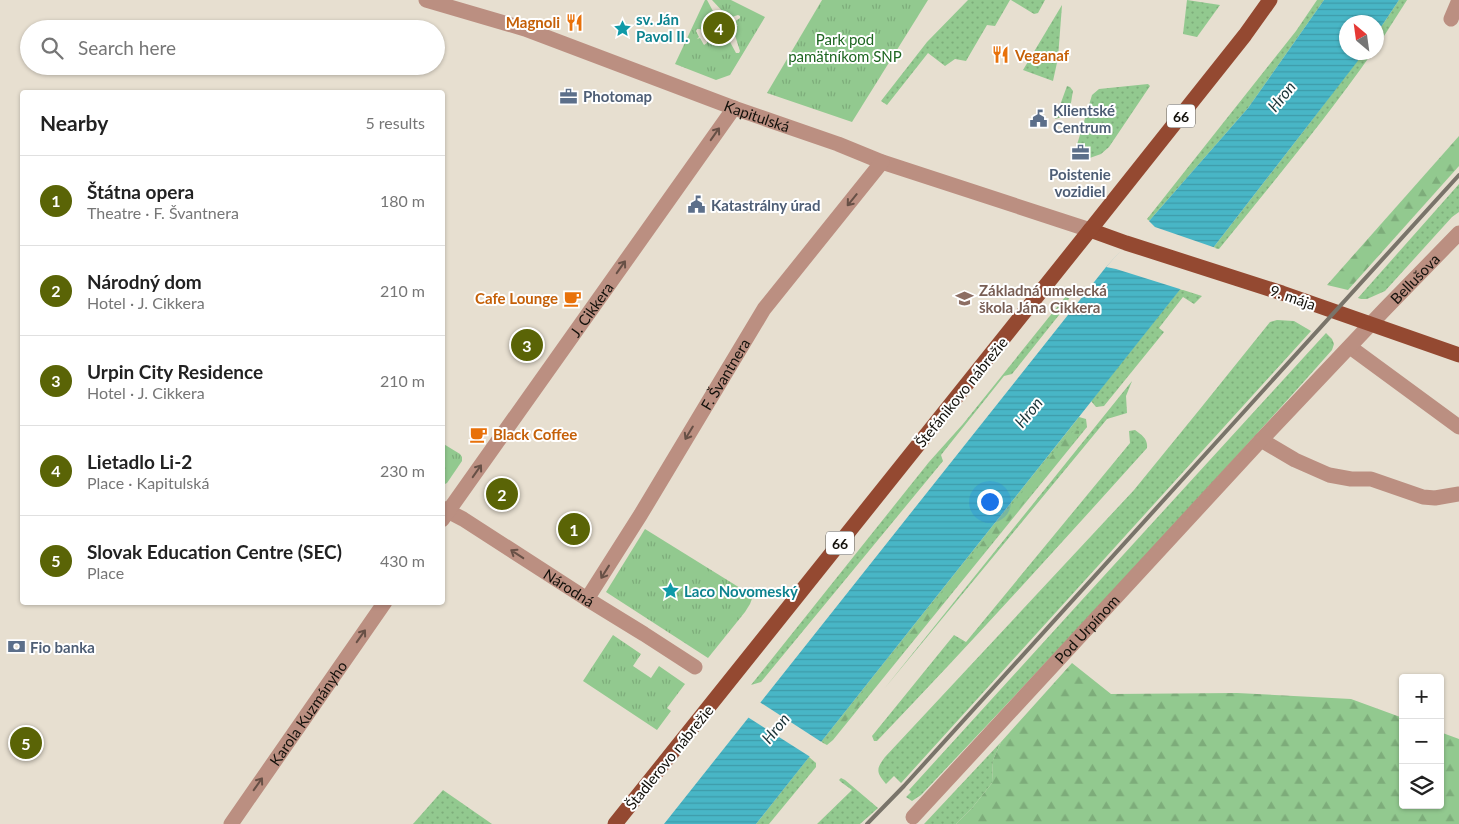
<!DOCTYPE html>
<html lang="en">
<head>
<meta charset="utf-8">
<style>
  :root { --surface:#fff; --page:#f6f6f6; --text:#222; --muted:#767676; --line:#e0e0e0; --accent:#5a6406 }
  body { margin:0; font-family:Lato,sans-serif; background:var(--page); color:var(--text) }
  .controls { position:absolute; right:15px; bottom:15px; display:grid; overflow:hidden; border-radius:5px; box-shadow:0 1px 4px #0004 }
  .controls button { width:45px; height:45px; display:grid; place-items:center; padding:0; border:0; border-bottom:1px solid var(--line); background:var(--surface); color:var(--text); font:25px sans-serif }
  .compass { position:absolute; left:1339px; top:15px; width:45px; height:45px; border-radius:50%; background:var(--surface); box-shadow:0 1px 4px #0004; rotate:331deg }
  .you { position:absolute; left:989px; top:501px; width:18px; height:18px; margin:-12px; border:4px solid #fff; border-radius:50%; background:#1a73e8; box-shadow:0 0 0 8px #1a73e833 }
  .badge { display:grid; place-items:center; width:32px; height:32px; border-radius:50%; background:var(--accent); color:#fff; font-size:16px; font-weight:700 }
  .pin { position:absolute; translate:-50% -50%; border:2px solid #fff; box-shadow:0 1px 5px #0006 }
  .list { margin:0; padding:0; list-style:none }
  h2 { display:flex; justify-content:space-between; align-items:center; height:65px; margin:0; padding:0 20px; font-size:21px }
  h2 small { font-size:16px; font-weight:400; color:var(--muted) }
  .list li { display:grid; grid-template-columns:32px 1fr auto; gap:15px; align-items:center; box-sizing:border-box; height:90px; padding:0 20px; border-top:1px solid var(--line) }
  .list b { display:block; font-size:19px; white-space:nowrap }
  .list p { margin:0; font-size:16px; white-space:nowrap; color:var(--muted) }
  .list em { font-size:16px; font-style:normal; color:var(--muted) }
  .icon { flex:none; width:28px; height:28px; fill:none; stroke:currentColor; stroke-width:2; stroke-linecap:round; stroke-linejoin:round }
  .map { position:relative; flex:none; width:1459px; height:824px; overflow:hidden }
  .search { position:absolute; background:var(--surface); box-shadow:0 1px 4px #0004; left:20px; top:20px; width:425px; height:55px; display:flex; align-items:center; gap:12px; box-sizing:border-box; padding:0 18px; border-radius:28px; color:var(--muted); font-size:19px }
  .panel { position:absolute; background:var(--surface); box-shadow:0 1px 4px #0004; left:20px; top:90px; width:425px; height:515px; border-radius:5px }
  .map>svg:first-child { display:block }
  .grass { fill:url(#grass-dots) }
  .forest { fill:url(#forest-firs) }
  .park { fill:url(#park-tufts) }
  .water { fill:url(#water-rules) }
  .pier { fill:#e7dfd0 }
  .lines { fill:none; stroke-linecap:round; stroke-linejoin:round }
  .minor { stroke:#bb8f81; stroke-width:15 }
  .major { stroke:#944931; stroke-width:15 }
  .rail { stroke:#79746a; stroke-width:4 }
  .oneway { stroke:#675046 }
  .labels { text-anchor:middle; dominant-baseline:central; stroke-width:4; stroke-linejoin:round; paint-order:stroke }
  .shield { fill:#fff; stroke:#5a5854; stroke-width:1 }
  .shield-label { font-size:14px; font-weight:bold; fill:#13110b }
  .culture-label { font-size:15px; font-weight:bold; fill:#0d838f; stroke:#fff; text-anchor:start }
  .food-label { font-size:15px; font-weight:bold; fill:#c56008; stroke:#fff; text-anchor:end }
  .park-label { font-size:15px; fill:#1e6621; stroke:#fff }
  .service-label { font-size:15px; font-weight:bold; fill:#4e5e75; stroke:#fff; text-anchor:start }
  .street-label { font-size:15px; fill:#13110b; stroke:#fff }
  .education-label { font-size:15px; font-weight:bold; fill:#785e54; stroke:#fff; text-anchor:start }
  .water-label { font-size:16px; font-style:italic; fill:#1c3539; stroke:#fff }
</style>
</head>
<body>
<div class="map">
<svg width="1459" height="824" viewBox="0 0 1459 824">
  <defs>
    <pattern id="grass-dots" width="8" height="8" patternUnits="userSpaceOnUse" patternTransform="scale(1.25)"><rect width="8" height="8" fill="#92c98f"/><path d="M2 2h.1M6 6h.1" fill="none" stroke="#7dac7a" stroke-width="1.8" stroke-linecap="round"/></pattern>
    <pattern id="forest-firs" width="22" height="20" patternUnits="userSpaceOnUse" patternTransform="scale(1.25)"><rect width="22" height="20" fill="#92c98f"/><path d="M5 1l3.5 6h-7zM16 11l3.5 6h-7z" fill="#7dac7a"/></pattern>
    <pattern id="park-tufts" width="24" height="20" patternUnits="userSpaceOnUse" patternTransform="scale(1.25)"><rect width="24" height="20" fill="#92c98f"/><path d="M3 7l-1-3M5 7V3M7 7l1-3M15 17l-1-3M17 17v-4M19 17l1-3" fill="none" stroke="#7dac7a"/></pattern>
    <pattern id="water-rules" width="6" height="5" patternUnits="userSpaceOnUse" patternTransform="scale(1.25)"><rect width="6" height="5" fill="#48b6c6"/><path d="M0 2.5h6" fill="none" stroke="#3e9ba9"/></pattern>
  </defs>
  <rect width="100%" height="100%" fill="#e7dfd0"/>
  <g class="grass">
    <path d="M968,0H1010L995,26L987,25L966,61L955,59L945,66L928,53L887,105L881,101L927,42Z"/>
    <path d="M1011,0H1045L1038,13L1034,14Z"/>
    <path d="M1187,0L1220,5L1197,37L1183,34Z"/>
    <path d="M1317,0H1324L1248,108L1149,221L1147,219L1296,31Z"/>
    <path d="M1399,0H1407L1377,47V33Z"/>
    <path d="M1062,5L1058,58L1053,81L1023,70Z"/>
    <path d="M1363,53H1372C1325,120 1271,185 1219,249L1213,248L1299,137Z"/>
    <path d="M1148,84L1150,86L1109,147L1101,154L1084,160L1087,151L1076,148L1092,95L1099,89Z"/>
    <path d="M1067,86L1070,87L1073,91C1070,106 1072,115 1055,119Z"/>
    <path d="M1459,184V212L1452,217L1385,291L1367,299H1361L1358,298Z"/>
    <path d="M1180,289L1202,296L1194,304L1183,297L1159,328L1164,332L1104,406L1096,407L1091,401Z"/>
    <path d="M1070,291L1072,293L1063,310L1012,374L1004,376L941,455L943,461L761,682L751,685L929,462L963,424Z"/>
    <path d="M1277,320L1294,321L1311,331L901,783L894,776L886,784C876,772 876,769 885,757L1134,490L1200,409L1270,322Z"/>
    <path d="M1326,333L1332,339L1334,344L1332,350C1198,501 1060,648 921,795L912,801L906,797L911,792L909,790L1081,601Z"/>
    <path d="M1132,381L1126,396L1127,413L1107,419L884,689Z"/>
    <path d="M1079,417L1086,419L1087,427L833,740L827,745L821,742Z"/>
    <path d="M1135,430C1142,435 1148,439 1147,448C1058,547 969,645 877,741H874L872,736L954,635L966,642L1130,443L1129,431Z"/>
    <path d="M1001,742L993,760L992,783L972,808L956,824H924Z"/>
    <path d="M809,757L816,763V767L769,824H756Z"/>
    <path d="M841,778L845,780L878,808L860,824H817L852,790L841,782L839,780Z"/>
    <path d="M443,790L492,824H413Z"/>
  </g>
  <g class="forest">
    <path d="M1459,136V166L1348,290L1327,285Z"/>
    <path d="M1075,430L1079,431V434L1076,439L839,730L836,731L835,727L1068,435Z"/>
    <path d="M1072,663L1111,694L1237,693L1351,699L1403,718V805H1440V732L1459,739V824H956L972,808L992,783L993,760L1001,742Z"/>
  </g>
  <g class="park">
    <path d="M705,0H707L720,24L705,33L700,29H697L696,31L699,37L697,39L700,38L704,45L707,43V36L723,29L736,53H739L740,51L733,29L738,25L732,26L731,24L740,18V16L738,15L729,18L727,17L730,13L725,14L712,0H731L765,17L730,75L716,80L675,64Z"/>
    <path d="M822,0H928L852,122L767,93Z"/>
    <path d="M442,443L460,454L462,457V461L447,483L443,485Z"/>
    <path d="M645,529L753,596L750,604L745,612L708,658L606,592Z"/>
    <path d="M613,635L641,654L633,666L651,678L659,666L685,684L667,708L671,711L657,730L583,681Z"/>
  </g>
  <path class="water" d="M1324,0H1399L1377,33L1376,22H1346V52L1363,53L1357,62L1213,248L756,824H664L1106,267L1149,221L1248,108Z"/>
  <g class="pier">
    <path d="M1148,220L1155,227L1216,248L1183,290L1116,269L1106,267Z"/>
    <path d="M758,701L823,743L812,758L746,716Z"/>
  </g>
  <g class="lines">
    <g class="minor">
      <path id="s1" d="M426,0L525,29L734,108L838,144L882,162L1090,230"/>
      <path d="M1451,19L1459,0"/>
      <path d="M1350,347L1459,427"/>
      <path d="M1261,440L1295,460L1329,475L1351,479H1371L1423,497L1435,498L1459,494"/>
      <path id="s2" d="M442,508L463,519L587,599L644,634L695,667"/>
      <path id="s3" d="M442,520L734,108"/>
      <path id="s4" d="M587,599L641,514L764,309L882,162"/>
      <path id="s5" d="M913,817L1261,440L1385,309L1459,233"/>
      <path id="s6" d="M231,824L385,602"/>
    </g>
    <g class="major">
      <path d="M1090,230L1126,243L1282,293L1459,355"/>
      <path d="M615,824L1090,230L1245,35L1270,0"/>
    </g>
    <path class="rail" d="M867,824L904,786L1459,175"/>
  </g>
  <defs><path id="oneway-shaft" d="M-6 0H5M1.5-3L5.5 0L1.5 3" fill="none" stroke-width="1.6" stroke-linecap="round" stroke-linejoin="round" transform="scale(1.25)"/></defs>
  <g class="oneway">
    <use href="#oneway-shaft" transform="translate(715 134) rotate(-55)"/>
    <use href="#oneway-shaft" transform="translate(852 200) rotate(129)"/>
    <use href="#oneway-shaft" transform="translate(621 267) rotate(-55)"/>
    <use href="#oneway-shaft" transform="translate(689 433) rotate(121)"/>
    <use href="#oneway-shaft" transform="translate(477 471) rotate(-55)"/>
    <use href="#oneway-shaft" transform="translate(517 554) rotate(-147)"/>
    <use href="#oneway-shaft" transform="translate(605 572) rotate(122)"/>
    <use href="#oneway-shaft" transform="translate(361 636) rotate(-55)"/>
    <use href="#oneway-shaft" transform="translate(258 784) rotate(-55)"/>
  </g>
  <defs>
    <symbol id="restaurant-bare" viewBox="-9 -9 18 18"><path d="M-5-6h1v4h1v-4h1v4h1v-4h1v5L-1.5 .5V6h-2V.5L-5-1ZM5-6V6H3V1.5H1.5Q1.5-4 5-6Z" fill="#e8710a" stroke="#fff" stroke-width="2.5" paint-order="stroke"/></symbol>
    <symbol id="sight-bare" viewBox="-9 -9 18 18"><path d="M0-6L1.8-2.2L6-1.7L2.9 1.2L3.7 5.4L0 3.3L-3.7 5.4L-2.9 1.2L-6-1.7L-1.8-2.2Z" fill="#0f9aa8" stroke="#fff" stroke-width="2.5" paint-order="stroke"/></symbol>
    <symbol id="office-bare" viewBox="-9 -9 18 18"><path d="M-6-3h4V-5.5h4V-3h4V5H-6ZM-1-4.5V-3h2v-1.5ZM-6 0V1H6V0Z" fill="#5c6f8a" stroke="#fff" stroke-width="2.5" paint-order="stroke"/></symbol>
    <symbol id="civic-bare" viewBox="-9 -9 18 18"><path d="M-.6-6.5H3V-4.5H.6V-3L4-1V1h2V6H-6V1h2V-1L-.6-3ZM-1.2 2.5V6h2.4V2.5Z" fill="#5c6f8a" stroke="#fff" stroke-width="2.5" paint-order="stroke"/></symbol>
    <symbol id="cafe-bare" viewBox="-9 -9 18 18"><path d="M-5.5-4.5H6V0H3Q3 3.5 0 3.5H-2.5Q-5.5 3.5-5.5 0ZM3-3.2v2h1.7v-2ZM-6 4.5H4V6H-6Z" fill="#e8710a" stroke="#fff" stroke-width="2.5" paint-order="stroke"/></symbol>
    <symbol id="school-bare" viewBox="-9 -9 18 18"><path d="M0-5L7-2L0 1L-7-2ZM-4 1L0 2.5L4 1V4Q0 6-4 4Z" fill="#8d6e63" stroke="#fff" stroke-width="2.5" paint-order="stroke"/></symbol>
    <symbol id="bank-bare" viewBox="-9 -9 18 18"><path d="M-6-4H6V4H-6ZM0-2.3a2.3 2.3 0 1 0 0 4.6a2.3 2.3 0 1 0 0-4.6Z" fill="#5c6f8a" stroke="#fff" stroke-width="2.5" paint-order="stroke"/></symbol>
  </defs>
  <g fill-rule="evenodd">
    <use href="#restaurant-bare" x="562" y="10" width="25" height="25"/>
    <use href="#sight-bare" x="610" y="16" width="25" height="25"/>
    <use href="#restaurant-bare" x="988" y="42" width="25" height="25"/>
    <use href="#office-bare" x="556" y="84" width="25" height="25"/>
    <use href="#civic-bare" x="1026" y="106" width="25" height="25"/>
    <use href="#office-bare" x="1068" y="140" width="25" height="25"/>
    <use href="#civic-bare" x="684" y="192" width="25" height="25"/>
    <use href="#cafe-bare" x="560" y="286" width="25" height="25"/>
    <use href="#school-bare" x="952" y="286" width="25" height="25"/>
    <use href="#cafe-bare" x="466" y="422" width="25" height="25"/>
    <use href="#sight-bare" x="658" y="578" width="25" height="25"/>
    <use href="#bank-bare" x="4" y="634" width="25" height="25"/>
  </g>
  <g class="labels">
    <g class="shield">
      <rect x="1167" y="104.5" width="28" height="23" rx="4"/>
      <rect x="826" y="531.5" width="28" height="23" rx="4"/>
    </g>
    <g class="shield-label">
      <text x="1181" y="116">66</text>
      <text x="840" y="543">66</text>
    </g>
    <g class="culture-label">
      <text x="636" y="19">sv. Ján<tspan x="636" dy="17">Pavol II.</tspan></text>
      <text x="684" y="591">Laco Novomeský</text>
    </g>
    <g class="food-label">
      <text x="560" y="22">Magnoli</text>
      <text x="1015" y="55" text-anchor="start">Veganaf</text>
      <text x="558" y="298">Cafe Lounge</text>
      <text x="493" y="434" text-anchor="start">Black Coffee</text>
    </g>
    <g class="park-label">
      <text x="845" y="39">Park pod<tspan x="845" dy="17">pamätníkom SNP</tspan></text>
    </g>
    <g class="service-label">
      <text x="583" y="96">Photomap</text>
      <text x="1053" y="110">Klientské<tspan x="1053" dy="17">Centrum</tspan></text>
      <text x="1080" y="174" text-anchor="middle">Poistenie<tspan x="1080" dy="17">vozidiel</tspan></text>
      <text x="711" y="205">Katastrálny úrad</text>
      <text x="30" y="647">Fio banka</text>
    </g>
    <g class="street-label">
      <text stroke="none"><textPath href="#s1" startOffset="351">Kapitulská</textPath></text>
      <text stroke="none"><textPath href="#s5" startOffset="736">Bellušova</textPath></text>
      <text transform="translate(1293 297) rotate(19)">9. mája</text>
      <text stroke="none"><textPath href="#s3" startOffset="258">J. Cikkera</textPath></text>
      <text stroke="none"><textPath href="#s4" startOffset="264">F. Švantnera</textPath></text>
      <text transform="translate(961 392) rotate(-51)">Štefánikovo nábrežie</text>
      <text stroke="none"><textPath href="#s2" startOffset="150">Národná</textPath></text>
      <text stroke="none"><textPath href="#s5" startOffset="256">Pod Urpínom</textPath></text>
      <text stroke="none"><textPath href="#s6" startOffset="135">Karola Kuzmányho</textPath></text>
      <text transform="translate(669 757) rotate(-51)">Štadlerovo nábrežie</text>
    </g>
    <g class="education-label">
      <text x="979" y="290">Základná umelecká<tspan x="979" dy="17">škola Jána Cikkera</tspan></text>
    </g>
    <g class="water-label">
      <text transform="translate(1281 96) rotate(-51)">Hron</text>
      <text transform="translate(1028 412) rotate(-51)">Hron</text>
      <text transform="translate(775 728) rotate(-51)">Hron</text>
    </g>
  </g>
</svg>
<div class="controls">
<button>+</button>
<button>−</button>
<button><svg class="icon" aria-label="layers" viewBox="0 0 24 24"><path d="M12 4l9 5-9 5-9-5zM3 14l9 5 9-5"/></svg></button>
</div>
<svg class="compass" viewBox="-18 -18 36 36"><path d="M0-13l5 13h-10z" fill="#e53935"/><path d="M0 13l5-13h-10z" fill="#767676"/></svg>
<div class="you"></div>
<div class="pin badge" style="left:574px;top:529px">1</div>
<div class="pin badge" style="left:502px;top:494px">2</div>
<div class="pin badge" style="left:527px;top:345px">3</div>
<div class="pin badge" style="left:719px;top:28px">4</div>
<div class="pin badge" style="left:26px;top:743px">5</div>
<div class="search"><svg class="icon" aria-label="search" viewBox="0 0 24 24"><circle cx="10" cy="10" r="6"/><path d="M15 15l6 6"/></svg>Search here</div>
<section class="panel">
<h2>Nearby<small>5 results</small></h2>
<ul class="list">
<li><span class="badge">1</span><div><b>Štátna opera</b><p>Theatre · F. Švantnera</p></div><em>180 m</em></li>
<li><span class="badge">2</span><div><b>Národný dom</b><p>Hotel · J. Cikkera</p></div><em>210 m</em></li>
<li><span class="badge">3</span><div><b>Urpin City Residence</b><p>Hotel · J. Cikkera</p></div><em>210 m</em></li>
<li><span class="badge">4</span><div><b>Lietadlo Li-2</b><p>Place · Kapitulská</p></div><em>230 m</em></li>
<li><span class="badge">5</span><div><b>Slovak Education Centre (SEC)</b><p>Place</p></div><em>430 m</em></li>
</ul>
</section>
</div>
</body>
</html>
